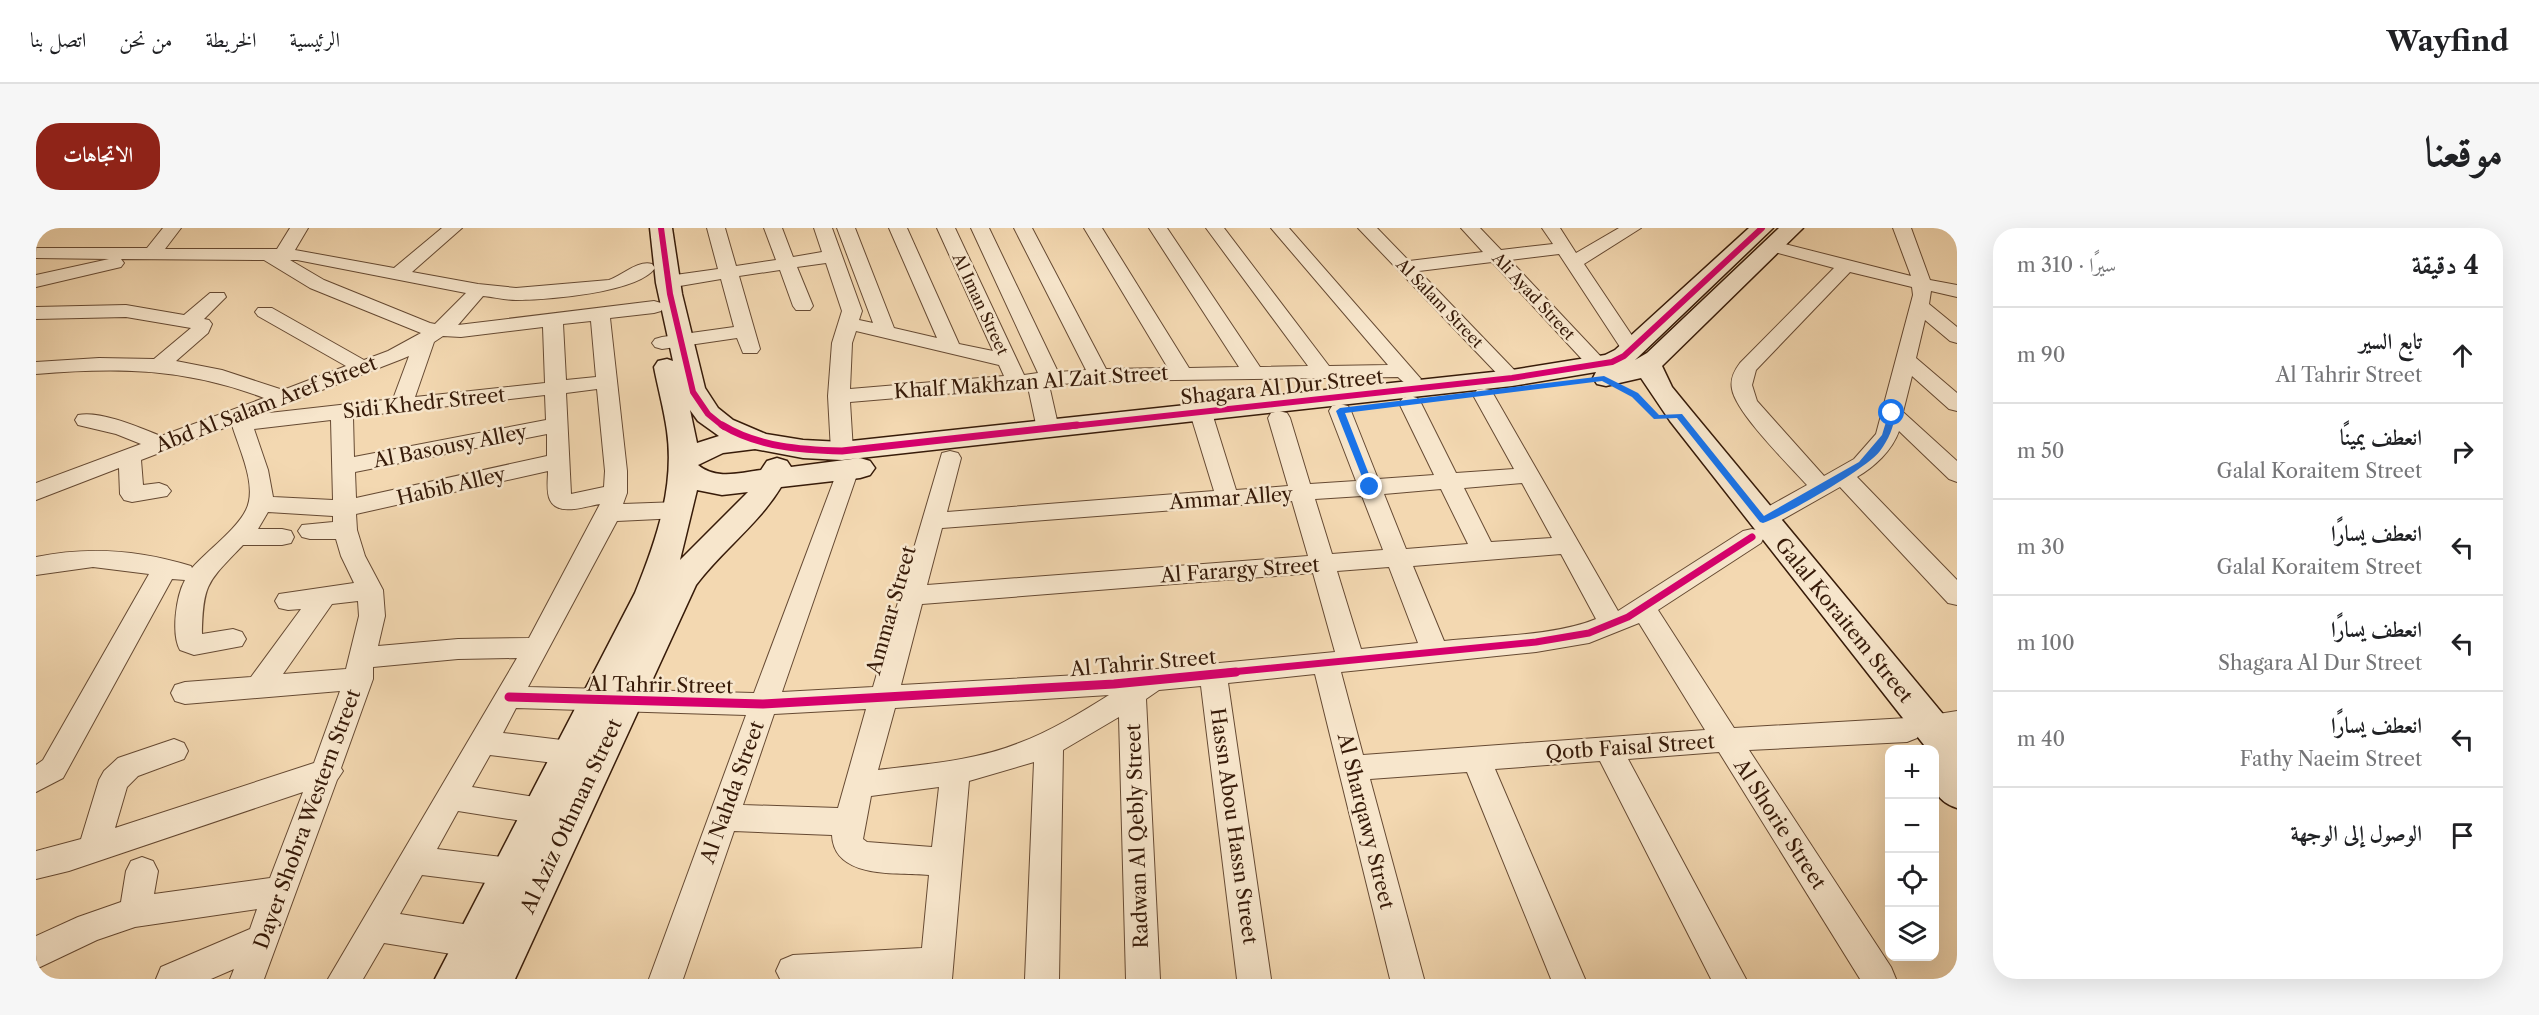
<!DOCTYPE html>
<html lang="ar">
<head>
<meta charset="utf-8">
<style>
  :root { --surface:#fff; --page:#f6f6f6; --text:#202124; --muted:#757577; --line:#e0e0e0; --accent:#8f2418 }
  body { margin:0; font-family:"Libre Caslon Text",Amiri,serif; background:var(--page); color:var(--text); direction:rtl }
  .controls { position:absolute; right:18px; bottom:18px; display:grid; overflow:hidden; border-radius:12px; box-shadow:0 6px 24px #0002 }
  .controls button { width:54px; height:54px; display:grid; place-items:center; padding:0; border:0; border-bottom:2px solid var(--line); background:var(--surface); color:var(--text); font:30px sans-serif }
  .stop { position:absolute; width:18px; height:18px; margin:-14px; border:4px solid #1a73e8; border-radius:50%; background:#fff }
  .stop.end { background:#1a73e8; border-color:#fff; box-shadow:0 2px 6px #0008 }
  .list { margin:0; padding:0; list-style:none }
  h2 { display:flex; justify-content:space-between; align-items:center; height:78px; margin:0; padding:0 24px; font-size:26px }
  h2 small { font-size:20px; font-weight:400; color:var(--muted) }
  .list li { display:grid; grid-template-columns:39px 1fr auto; gap:18px; align-items:center; box-sizing:border-box; height:96px; padding:0 24px; border-top:2px solid var(--line) }
  .list b { display:block; font-size:22px; white-space:nowrap }
  .list p { margin:0; font-size:20px; white-space:nowrap; color:var(--muted) }
  .list em { font-size:20px; font-style:normal; color:var(--muted) }
  .icon { flex:none; width:33px; height:33px; fill:none; stroke:currentColor; stroke-width:2; stroke-linecap:round; stroke-linejoin:round }
  .map { position:relative; flex:none; width:1921px; height:751px; overflow:hidden; direction:ltr; border-radius:24px }
  header { display:flex; align-items:center; gap:36px; box-sizing:border-box; height:84px; padding:0 30px; background:var(--surface); border-bottom:2px solid var(--line) }
  header strong { font-size:28px }
  nav { display:flex; gap:33px; margin-inline-start:auto; font-size:21px }
  .intro { display:flex; align-items:center; justify-content:space-between; box-sizing:border-box; height:144px; padding:0 36px }
  h1 { margin:0; font-size:42px }
  .button { padding:15px 27px; border-radius:24px; background:var(--accent); color:#fff; font-size:21px; font-weight:700 }
  main { display:flex; gap:36px; padding:0 36px }
  aside { flex:1; background:var(--surface); border-radius:24px; box-shadow:0 6px 24px #0002 }
  .map>svg:first-child { display:block }
  .lines { fill:none; stroke-linecap:round; stroke-linejoin:round }
  .street-casing { stroke:#664a33; stroke-width:2 }
  .secondary-casing { stroke:#371b09; stroke-width:3 }
  .street { fill:#f7e6cc; fill-rule:evenodd }
  .secondary { fill:#f7e6cc; fill-rule:evenodd }
  .cycleway-far2-casing { stroke:#f7e6cc; stroke-width:9 }
  .cycleway-far1-casing { stroke:#f7e6cc; stroke-width:10 }
  .cycleway-casing { stroke:#f7e6cc; stroke-width:13 }
  .cycleway-far2 { stroke:#d6006c; stroke-width:6 }
  .cycleway-far1 { stroke:#d6006c; stroke-width:7 }
  .cycleway { stroke:#d6006c; stroke-width:9 }
  .route { fill:#1a73e8 }
  .labels { text-anchor:middle; dominant-baseline:central; stroke-width:5; stroke-linejoin:round; paint-order:stroke }
  .far-street-label { font-size:16px; fill:#371b09; stroke:#f7e6cc }
  .street-label { font-size:20px; fill:#371b09; stroke:#f7e6cc }
</style>
</head>
<body>
<header>
<strong>Wayfind</strong>
<nav><a>الرئيسية</a><a>الخريطة</a><a>من نحن</a><a>اتصل بنا</a></nav>
</header>
<div class="intro"><h1>موقعنا</h1><a class="button">الاتجاهات</a></div>
<main>
<aside>
<h2>4 دقيقة<small>سيرًا · 310 m</small></h2>
<ul class="list">
<li><svg class="icon" aria-label="ahead" viewBox="0 0 24 24"><path d="M12 20V5M6 11l6-6 6 6"/></svg><div><b>تابع السير</b><p>Al Tahrir Street</p></div><em>90 m</em></li>
<li><svg class="icon" aria-label="right" viewBox="0 0 24 24"><path d="M7 20v-9h11M14 6l5 5-5 5"/></svg><div><b>انعطف يمينًا</b><p>Galal Koraitem Street</p></div><em>50 m</em></li>
<li><svg class="icon" aria-label="left" viewBox="0 0 24 24"><path d="M17 20v-9H6M10 6l-5 5 5 5"/></svg><div><b>انعطف يسارًا</b><p>Galal Koraitem Street</p></div><em>30 m</em></li>
<li><svg class="icon" aria-label="left" viewBox="0 0 24 24"><path d="M17 20v-9H6M10 6l-5 5 5 5"/></svg><div><b>انعطف يسارًا</b><p>Shagara Al Dur Street</p></div><em>100 m</em></li>
<li><svg class="icon" aria-label="left" viewBox="0 0 24 24"><path d="M17 20v-9H6M10 6l-5 5 5 5"/></svg><div><b>انعطف يسارًا</b><p>Fathy Naeim Street</p></div><em>40 m</em></li>
<li><svg class="icon" aria-label="arrive" viewBox="0 0 24 24"><path d="M6 21V4h12l-3 4 3 4H6"/></svg><div><b>الوصول إلى الوجهة</b></div></li>
</ul>
</aside>
<div class="map">
<svg width="1921" height="751" viewBox="0 0 1921 751">
  <rect width="100%" height="100%" fill="#f3d8b1"/>
  <filter id="stains"><feTurbulence type="fractalNoise" baseFrequency=".00333" numOctaves="4"/><feColorMatrix values="0 0 0 0 .2 0 0 0 0 .09 0 0 0 0 .02 0 0 0 .5 -.17"/></filter>
  <radialGradient id="worn" r=".72"><stop offset=".6" stop-color="#630" stop-opacity="0"/><stop offset="1" stop-color="#630" stop-opacity=".3"/></radialGradient>
  <g class="lines">
    <defs>
      <g id="street">
        <path d="M127,0H145L129,21H241L254,0H272L259,22L358,40L406,0H426L376,44L442,56L480,60L573,52C587,47 602,32 616,36L619,40C602,65 510,72 480,72C469,72 458,69 447,68L422,97L618,73L625,75L628,79L625,83L618,85L574,90L591,243V265L587,276L643,274L651,276L655,282L651,288L643,290L581,293L492,459L718,465L804,236L812,234L820,236L823,241L746,464L837,459L906,225L914,223L922,225L925,230L911,284L1178,263L1154,185L1157,180L1165,178L1173,180L1176,185L1200,262L1252,258L1232,190L1235,185L1243,183L1251,185L1254,190L1274,256L1320,253L1293,183L1296,178L1304,176L1312,178L1315,183L1342,251L1398,247L1363,175L1367,170L1374,168L1381,170L1385,175L1420,245L1478,241L1437,167L1441,162L1448,161L1455,162L1582,383L1707,303L1716,301L1725,303L1728,309L1725,315L1622,382L1698,500L1871,490L1881,494L1884,489L1921,483V505L1894,509L1884,505L1881,510L1871,514L1713,522L1855,739L1860,751H1824L1683,524L1592,531L1710,751H1675L1564,533L1459,541L1549,751H1515L1431,544L1334,551L1388,751H1354L1279,446L1192,455L1235,751H1201L1165,458L1123,462L1110,471L1124,751H1090L1083,489L1027,522L1023,751H989L998,534L933,553L916,751H744L740,743L745,732L757,727L886,720L893,647C862,644 798,652 796,607L698,603L647,751H613L710,487L480,480L467,505L534,513L544,517L548,525L544,533L534,537L454,527L436,559L505,570L516,574L520,583L516,592L505,596L422,583L401,621L474,630L485,634L490,644L485,654L474,658L386,647L364,686L440,698L452,703L456,714L452,725L440,730L348,715L327,751H292L481,430L422,431L337,439V451L305,540L307,543L301,552L228,751H194L198,741L175,751H120L125,739L214,701L221,681L99,699L61,712L0,741V708L42,689L85,674L90,643L95,633L106,629L117,633L122,643L118,666L234,650L267,564L33,643L0,651V623L45,611L63,552L68,543L82,530L138,511L148,515L152,523L148,531L102,548L91,559L79,600L278,535L304,463L149,476L139,473L135,465L139,457L149,454L215,449L265,381L252,382L243,380L239,373L243,366L318,355L305,328L300,311H274L266,309L262,303L266,297L297,294V288L232,284L222,301H246L255,303L258,309L255,315L246,317H207C172,354 167,354 166,406L197,401L206,404L210,411L206,418L158,427L144,422C135,406 140,368 149,352L136,351L27,550L0,564V537L7,532L113,346L57,339L0,347V329C53,318 103,322 155,338L156,340C171,323 201,301 210,282C222,258 203,221 196,197L105,232L107,257L123,255L131,258L135,263L131,268L96,274L88,272L84,266L83,240L0,272V255L105,216L80,206L42,197L39,192L42,187C64,182 105,200 125,208L228,170C149,140 83,139 0,146V134L63,130L118,131L155,100L90,89L0,91V79L90,77L148,87L174,65H188L190,69L168,91L173,92L176,96L172,105L140,133L186,142L247,162L310,138L222,88L219,84L222,80H236L328,132L352,123L385,105L274,60L228,32L85,31L88,35L85,39L0,59V47L73,31L0,30V20H111ZM254,32H261L430,65L399,96L394,95L288,52ZM555,93L560,149L530,152L527,96ZM507,99L509,155L379,169L398,114L407,108L425,109ZM373,128L357,171L224,186L366,131ZM561,161L569,243L568,259L535,266L530,165ZM509,167L510,192L318,229L317,189ZM295,192L297,272L237,269L232,242L218,201ZM511,206V228L320,270L319,244ZM512,243C512,251 510,264 514,272C522,289 551,278 564,276L493,410L422,411L342,418L349,388L347,362L329,328L321,302L320,286ZM1486,255L1516,310L1455,314L1428,260ZM1405,261L1432,316L1370,321L1348,266ZM1326,268L1347,322L1296,326L1279,271ZM1256,273L1272,328L891,357L906,300ZM1525,326L1560,391C1519,408 1454,408 1408,413L1377,338ZM1353,339L1382,415L1325,421L1301,343ZM1277,345L1299,424L1078,445L865,457L886,376ZM322,373L323,388L310,441L247,446L296,376ZM1603,395L1669,502L1327,527L1305,444L1500,424L1553,415ZM1073,467C1044,485 1015,503 983,515C938,533 889,536 842,542L859,480ZM830,481L802,580L707,577L738,486ZM903,559L896,619L831,614L827,611L835,568Z"/>
        <path d="M671,0H689L700,38L740,32L728,0H746L757,29L786,24L778,0H796L826,83L823,92L837,95L801,0H819L858,100L901,110L853,0H871L923,116L957,123L901,0H919L988,147L1002,145L935,0H953L1022,144L1050,142L978,0H996L1070,141L1132,140L1048,0H1066L1153,140L1203,139L1113,0H1131L1224,139L1272,138L1170,0H1188L1293,138L1352,137L1235,0H1253L1385,151L1382,155C1373,158 1369,156 1362,149L1063,153L1013,157L1023,201L1020,206L1012,208L1004,206L1001,201L992,159L814,174L817,223L814,228L806,230L798,228L795,223L792,168L796,115L806,83L790,35L761,39L777,78L774,82H760L757,78L744,42L703,48L724,121L721,125H707L701,110L626,121L619,119L616,115L619,111L626,109L698,99L685,51L632,60L625,58L623,54L625,50L632,48L682,41ZM820,103L963,137L968,148L814,161L816,115Z"/>
        <path d="M1322,0H1341L1373,33L1447,24L1425,0H1444L1465,22L1517,16L1506,0H1524L1540,25L1583,0H1605L1548,36L1605,121L1602,125H1588L1523,26L1474,32L1569,133L1572,137L1569,141H1555L1456,34L1383,43L1486,150L1483,154L1476,156L1469,154Z"/>
        <path d="M1857,0H1875L1894,52L1921,57V69L1895,63L1893,76L1921,99V115L1914,113L1889,92L1880,130L1921,165V183L1913,181L1876,148L1867,184L1921,233V254L1913,251L1863,203C1856,223 1838,239 1821,249L1921,352V377L1912,375L1804,259L1735,298L1727,300L1719,298L1715,292L1719,286L1771,257C1753,237 1700,185 1696,161C1694,151 1698,143 1704,135L1798,40L1731,22L1728,18L1731,14L1737,13L1875,48ZM1814,44L1876,59L1877,67L1840,206L1818,231L1788,248L1721,173L1716,157L1720,142Z"/>
      </g>
      <path id="secondary" d="M614,0H636L646,66L669,160L682,180L697,192L730,206L767,212L806,214L1476,142L1569,127L1579,122L1713,0H1737L1599,132L1611,125L1743,0H1767L1626,138L1636,159L1654,181L1921,503V580C1891,570 1898,549 1898,522H1892L1634,193L1605,150L1570,158L1561,156L1557,150L1560,144L1476,158L806,232L767,230L719,221L687,225L662,237C680,252 703,245 725,242L731,233L741,230L751,233L755,239L824,230L834,233L839,240L834,247L824,250L745,259C722,297 686,322 660,357L479,751H399L599,365C620,313 639,259 631,203C628,181 622,160 618,139L622,133L631,131L637,133L620,55ZM654,182L662,193L683,208L661,215ZM661,262L686,267L712,264L644,332Z"/>
    </defs>
    <use href="#street" class="street-casing"/>
    <use href="#secondary" class="secondary-casing"/>
    <use href="#street" class="street"/>
    <use href="#secondary" class="secondary"/>
    <defs>
      <g id="cycleway-far2">
        <path d="M625,0L634,66L657,164L672,186L688,199"/>
        <path d="M1027,199L1476,150L1576,134L1588,128L1726,0"/>
      </g>
      <g id="cycleway-far1">
        <path d="M686,197C722,219 765,222 806,223L1041,197"/>
        <path d="M1185,445L1500,414L1553,405L1592,389L1716,309"/>
      </g>
      <path id="cycleway" d="M473,469L727,476L1078,456L1200,444"/>
    </defs>
    <use href="#cycleway-far2" class="cycleway-far2-casing"/>
    <use href="#cycleway-far1" class="cycleway-far1-casing"/>
    <use href="#cycleway" class="cycleway-casing"/>
    <use href="#cycleway-far2" class="cycleway-far2"/>
    <use href="#cycleway-far1" class="cycleway-far1"/>
    <use href="#cycleway" class="cycleway"/>
  </g>
  <path class="route" d="M1568,148L1602,165L1623,187L1646,186L1728,288L1823,234L1846,207L1853,184L1860,185C1857,200 1853,211 1844,223C1830,241 1750,287 1727,295L1724,294L1641,190L1618,191L1596,169L1566,153L1309,185L1338,259L1334,262L1330,259L1300,183L1304,180Z"/>
  <g class="labels">
    <g class="far-street-label">
      <text transform="translate(1498 68) rotate(47)">Ali Ayad Street</text>
      <text transform="translate(1404 75) rotate(46)">Al Salam Street</text>
      <text transform="translate(945 76) rotate(65)">Al Iman Street</text>
    </g>
    <g class="street-label">
      <text transform="translate(995 154) rotate(-4)">Khalf Makhzan Al Zait Street</text>
      <text transform="translate(1246 159) rotate(-6)">Shagara Al Dur Street</text>
      <text transform="translate(388 175) rotate(-6)">Sidi Khedr Street</text>
      <text transform="translate(230 176) rotate(-21)">Abd Al Salam Aref Street</text>
      <text transform="translate(414 218) rotate(-11)">Al Basousy Alley</text>
      <text transform="translate(415 258) rotate(-13)">Habib Alley</text>
      <text transform="translate(1195 270) rotate(-4)">Ammar Alley</text>
      <text transform="translate(1204 342) rotate(-4)">Al Farargy Street</text>
      <text transform="translate(855 382) rotate(-74)">Ammar Street</text>
      <text transform="translate(1808 392) rotate(51)">Galal Koraitem Street</text>
      <text transform="translate(1107 435) rotate(-5)">Al Tahrir Street</text>
      <text transform="translate(624 457) rotate(1)">Al Tahrir Street</text>
      <text transform="translate(1594 519) rotate(-4)">Qotb Faisal Street</text>
      <text transform="translate(696 564) rotate(-70)">Al Nahda Street</text>
      <text transform="translate(535 588) rotate(-65)">Al Aziz Othman Street</text>
      <text transform="translate(271 591) rotate(-70)">Dayer Shobra Western Street</text>
      <text transform="translate(1330 593) rotate(76)">Al Sharqawy Street</text>
      <text transform="translate(1744 596) rotate(57)">Al Shorie Street</text>
      <text transform="translate(1198 598) rotate(82)">Hassn Abou Hassn Street</text>
      <text transform="translate(1101 608) rotate(-92)">Radwan Al Qebly Street</text>
    </g>
  </g>
  <rect width="100%" height="100%" filter="url(#stains)"/>
  <rect width="100%" height="100%" fill="url(#worn)"/>
</svg>
<div class="controls">
<button>+</button>
<button>−</button>
<button><svg class="icon" aria-label="locate" viewBox="0 0 24 24"><circle cx="12" cy="12" r="6"/><path d="M12 2v4M12 18v4M2 12h4M18 12h4"/></svg></button>
<button><svg class="icon" aria-label="layers" viewBox="0 0 24 24"><path d="M12 4l9 5-9 5-9-5zM3 14l9 5 9-5"/></svg></button>
</div>
<div class="stop" style="left:1856px;top:185px"></div>
<div class="stop end" style="left:1334px;top:259px"></div>
</div>
</main>
</body>
</html>
